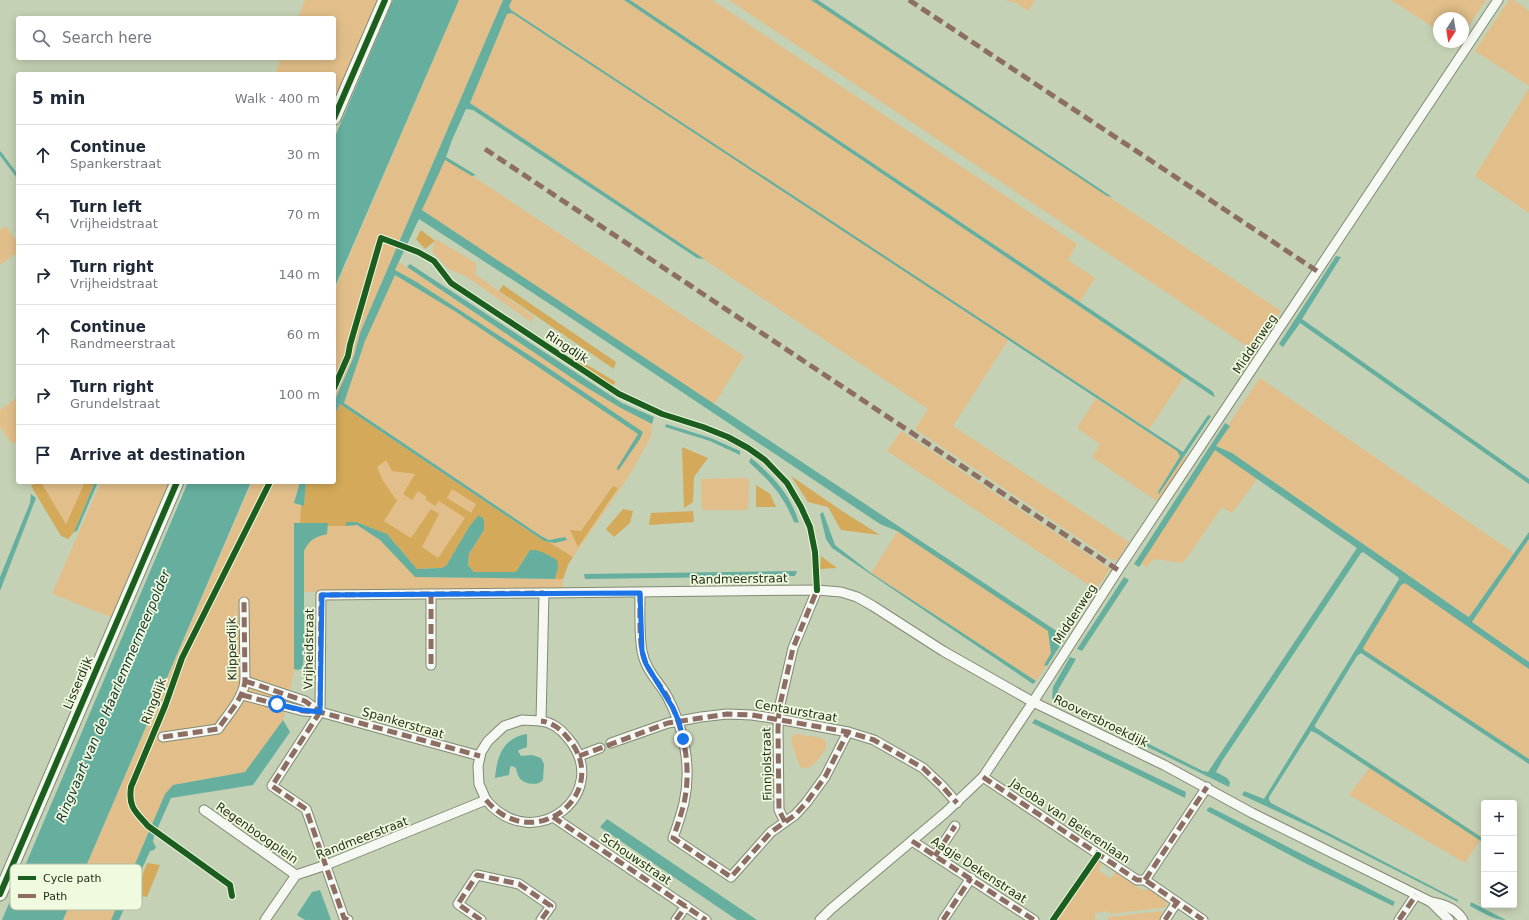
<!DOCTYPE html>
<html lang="en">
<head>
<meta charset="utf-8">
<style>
  :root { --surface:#fff; --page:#f6f6f7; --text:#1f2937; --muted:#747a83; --line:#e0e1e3 }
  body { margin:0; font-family:"DejaVu Sans",sans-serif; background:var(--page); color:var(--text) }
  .controls { position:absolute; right:12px; bottom:12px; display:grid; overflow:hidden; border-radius:4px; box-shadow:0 2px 10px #0003 }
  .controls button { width:36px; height:36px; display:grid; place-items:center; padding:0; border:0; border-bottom:1px solid var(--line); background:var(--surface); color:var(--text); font:20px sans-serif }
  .compass { position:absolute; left:1433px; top:12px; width:36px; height:36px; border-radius:50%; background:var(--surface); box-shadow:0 2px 10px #0003; rotate:192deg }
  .stop { position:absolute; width:12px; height:12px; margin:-9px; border:3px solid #1a73e8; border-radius:50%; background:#fff }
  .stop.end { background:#1a73e8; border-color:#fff; box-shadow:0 1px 4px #0008 }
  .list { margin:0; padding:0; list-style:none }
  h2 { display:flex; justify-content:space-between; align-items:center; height:52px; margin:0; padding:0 16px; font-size:17px }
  h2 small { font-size:13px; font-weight:400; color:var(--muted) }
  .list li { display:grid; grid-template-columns:26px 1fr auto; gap:12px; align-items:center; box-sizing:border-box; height:60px; padding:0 16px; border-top:1px solid var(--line) }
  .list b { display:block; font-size:15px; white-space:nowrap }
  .list p { margin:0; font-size:13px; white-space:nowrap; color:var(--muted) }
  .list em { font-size:13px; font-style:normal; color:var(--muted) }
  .icon { flex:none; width:22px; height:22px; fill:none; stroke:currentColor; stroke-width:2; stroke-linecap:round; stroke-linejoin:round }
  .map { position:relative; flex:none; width:1529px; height:920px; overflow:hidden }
  .search { position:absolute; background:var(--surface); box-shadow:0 2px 10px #0003; left:16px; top:16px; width:320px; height:44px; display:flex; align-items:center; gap:10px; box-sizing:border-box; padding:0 14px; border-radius:4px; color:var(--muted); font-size:15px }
  .panel { position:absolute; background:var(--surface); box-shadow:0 2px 10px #0003; left:16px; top:72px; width:320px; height:412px; border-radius:4px }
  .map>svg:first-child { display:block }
  .green { fill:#e2bf8a }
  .forest { fill:#d4a959; fill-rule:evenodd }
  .water { fill:#66af9f }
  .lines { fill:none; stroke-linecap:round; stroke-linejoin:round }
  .stream { stroke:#66af9f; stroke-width:3 }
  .street-casing { stroke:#818a73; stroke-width:11 }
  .secondary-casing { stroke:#818a73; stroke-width:15 }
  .street { stroke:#f6f8f4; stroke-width:9 }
  .secondary { stroke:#f6f8f4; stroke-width:13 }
  .quiet { stroke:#8d6e63; stroke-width:5; stroke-dasharray:10 5; stroke-linecap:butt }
  .cycleway-casing { stroke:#effadf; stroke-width:8 }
  .cycleway { stroke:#1b5e20; stroke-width:6 }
  .route { stroke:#1a73e8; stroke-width:5 }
  .labels { text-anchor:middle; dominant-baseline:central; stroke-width:3.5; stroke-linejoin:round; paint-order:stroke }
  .street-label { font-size:12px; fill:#262e19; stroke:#effadf }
  .water-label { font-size:13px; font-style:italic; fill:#13322e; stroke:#effadf }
  .key { fill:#effadf; stroke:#b3bda4; stroke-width:1 }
  .key-label { font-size:11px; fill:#262e19 }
</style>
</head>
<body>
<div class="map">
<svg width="1529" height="920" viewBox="0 0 1529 920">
  <rect width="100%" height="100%" fill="#c5d1b4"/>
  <g class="green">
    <path d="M305,0H378L334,103V74H275L281,58H334V18H298Z"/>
    <path d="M459,0H503L360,333L354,356L334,402V292Z"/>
    <path d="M512,0H624L1184,377L1149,429L871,248L1009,339L953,426L1129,542L1118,559L1115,561L1104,555L915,429L928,409L470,103L507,14L512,13L836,225L511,10L509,6Z"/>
    <path d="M629,0H712L1077,244L1068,260L1095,278L1080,302Z"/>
    <path d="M729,0H813L1281,311L1254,351Z"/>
    <path d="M1005,0H1035L1028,11L1016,3Z"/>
    <path d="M1391,0H1486L1463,34V18H1439V31Z"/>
    <path d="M1509,0H1514L1529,11V86L1475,51Z"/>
    <path d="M1529,88V213L1475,176Z"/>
    <path d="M444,157L744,356L713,406L422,210Z"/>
    <path d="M6,226L18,243V252L0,265V230Z"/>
    <path d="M436,239L477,264L475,274L534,317L531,322L467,277L447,268L432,251Z"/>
    <path d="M399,262L581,384L619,407L652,424L651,437L627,479L573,557L549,542H555L565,537L549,540L541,536L344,403L365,341L395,275L456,312L638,434L637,438L642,432L535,359L415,281L395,270Z"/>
    <path d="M1260,378L1514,553L1469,617L1232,453L1216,446L1230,426L1228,425Z"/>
    <path d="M18,397V440L12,444L0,427V410Z"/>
    <path d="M1096,398L1177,451L1180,456L1158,492L1159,494L1184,456L1189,459L1160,500H1155L1092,457L1100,444L1077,428Z"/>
    <path d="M334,416L490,505L446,566L393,540L357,525L380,540L416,577L563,579V589L304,592C304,580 300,549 309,542C314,538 321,536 327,534L328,523H294L295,669L283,720L246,772L173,785L165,794L111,920H63L252,482H300L294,503L303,506L306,482H334Z"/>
    <path d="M901,431L1110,569L1096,590L887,451Z"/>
    <path d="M1214,449L1257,479L1232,513L1222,507L1183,563L1153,559L1147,567L1140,563Z"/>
    <path d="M749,478L748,510H702L701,479Z"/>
    <path d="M41,482H85L66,524Z"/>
    <path d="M101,482H169L111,617L52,594Z"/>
    <path d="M899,529L1065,638L1036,681L871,573Z"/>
    <path d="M1529,539V662L1472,622Z"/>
    <path d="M1403,580L1529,663V761L1360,649Z"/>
    <path d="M796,734L822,738L826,742V748C819,757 813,772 800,767L791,741L792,737Z"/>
    <path d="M1372,765L1482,837L1465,863L1349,795Z"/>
    <path d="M1096,860L1102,864L1098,870L1111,879L1115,872L1142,890L1152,889L1165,899L1167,907L1110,914L1109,911L1095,913V920H1056Z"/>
    <path d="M1162,911L1163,916L1160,920H1108V917Z"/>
  </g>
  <g class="forest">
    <path d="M421,230L435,241L425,249L416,239Z"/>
    <path d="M503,285L616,362L614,369L499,291Z"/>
    <path d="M572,356L616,382L612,386L568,358Z"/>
    <path d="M340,404L544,541L549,542L573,557L568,565L563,579H555L558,567L530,550L516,572H474L468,565L469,554L484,530L469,527L446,566L441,568L417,569L387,534L356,522H347L346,526H328V523H300L301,506H304L306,482H334V416ZM386,460L392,471L415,474L403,494L412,500L418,491L427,497L425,499L435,506L439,501L465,518L438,558L422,547L439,514L431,509L411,538L384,521L397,501L383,481L377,467ZM452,489L476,504L471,513L447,498Z"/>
    <path d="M682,447L708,458L694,477L693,502L684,508Z"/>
    <path d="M791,476L842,511L880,535L841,530L828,507L808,502Z"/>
    <path d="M37,482H41L66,524L85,482H95L74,532L68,539L61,536L31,486Z"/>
    <path d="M756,485L770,494L776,507H756Z"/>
    <path d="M613,486L618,488L578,547L570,530L581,531Z"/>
    <path d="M623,509L633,511L630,523L614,537L606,529Z"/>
    <path d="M693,511L694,522L649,525L651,513Z"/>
    <path d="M821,556L837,568L820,569Z"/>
    <path d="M147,863L160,865L147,897L135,895Z"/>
  </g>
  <g class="water">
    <path d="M393,0H459L334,289V139Z"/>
    <path d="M503,0H512L509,6L511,10L1183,452L1208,415L1211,416L1159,494L1158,492L1180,456L1177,451L512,13L507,14L470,103L704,259L697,258L473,110L466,109L452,140L446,157L476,175L472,176L445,160L422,210L1055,630L1062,634L1071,621L1074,624L1047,666L1044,665L1051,653L1048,631L897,531L880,524L559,310L419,219L395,270L415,281L535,359L643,432L640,439L618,471L617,468L638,434L456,312L395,275L365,341L344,403L541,536L549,540L565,537L567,540L555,543L544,541L340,404L334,416V402L354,356L360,333Z"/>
    <path d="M624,0H630L1209,389L1213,392L1215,397L1211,395Z"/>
    <path d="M811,0H818L1112,197L1107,196Z"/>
    <path d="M1336,256L1341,257L1302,319L1529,479V484L1300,323L1283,347L1279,344Z"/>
    <path d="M410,264L622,403L654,417L652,424L619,407L581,384L407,267Z"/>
    <path d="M1225,423L1230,426L1216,446L1232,453L1467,616L1469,617L1529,532V539L1472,622L1529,662V669L1405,583L1401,585L1363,648L1364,650L1529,759V764L1361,653L1357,656L1315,725V727L1484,839V843L1316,733L1311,731L1269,797V800L1271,803L1458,900V902L1315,829L1242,795L1244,791L1264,799L1399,579L1398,577L1363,552L1361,553L1222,761L1216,772L1227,778L1230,782L1229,787L1056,702L1052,698L1053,687L1070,657L1076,659L1058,690L1057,698L1203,771L1208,772L1357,548L1215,450L1139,567L1134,564Z"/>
    <path d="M666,424L711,438L740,451V455L710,441L665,427Z"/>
    <path d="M751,458C773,476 791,495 799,523L794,522C782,493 771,483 749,462Z"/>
    <path d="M95,482H98L77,531L74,532Z"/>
    <path d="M188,482H251L63,920H2Z"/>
    <path d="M300,482H306L304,506L294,503Z"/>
    <path d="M31,494L36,498L0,591V577L30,503Z"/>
    <path d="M823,512L835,545L871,573L1036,681L1033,684L832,548L826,539L820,514Z"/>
    <path d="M478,516L482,517L484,520V530L469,554L468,565L474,572H516L530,550C540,549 548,555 557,560L558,567L555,579L415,577L380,540L357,525L346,526V522H356L387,534L417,569L441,568L446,566L469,527Z"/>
    <path d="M294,523H328L327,534C315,537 309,540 304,551V645L303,668L298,670L294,669Z"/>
    <path d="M797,571L795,576L585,579L584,574Z"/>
    <path d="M1124,577L1129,580L1082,651L1077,649Z"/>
    <path d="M1035,719L1186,792L1185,798L1032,723Z"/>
    <path d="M283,720L290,732L253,785L171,798L154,836L153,842L156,847L154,850L150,851L119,920H111L165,794L173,785L245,772Z"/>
    <path d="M527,734V747L519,750L518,751L521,756L532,755L541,758L544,764L543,780L539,783C526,786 518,781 516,768L512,766L510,767L509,775L495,778C497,756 503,738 527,734Z"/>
    <path d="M1210,807L1395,902L1393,906L1305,863L1207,811V809Z"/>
    <path d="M607,819L757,920H737L600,827Z"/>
    <path d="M320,890L331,920H305L297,915L312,892Z"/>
    <path d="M1471,902L1506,920C1493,920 1482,912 1470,906Z"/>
  </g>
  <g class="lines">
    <path class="stream" d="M0,153L18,177"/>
    <defs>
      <g id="street">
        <path d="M640,593C640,611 639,634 642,651C645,669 658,681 667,696C684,728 692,767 684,803C681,815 677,827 673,838L731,877L771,832L795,815L806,803L825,777L848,732"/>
        <path d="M431,594V665"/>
        <path d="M245,681L305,701L320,712"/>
        <path d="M242,695L303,711L320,712L480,756"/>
        <path d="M163,737L218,729C228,714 243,699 245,681L244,602"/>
        <path d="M611,743L668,723L701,717L727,714L752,715L778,719L848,732L874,740L923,768L942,786L957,803"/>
        <path d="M579,756L600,748"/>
        <path d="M983,777L1137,880H1145L1203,920"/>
        <path d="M486,800C535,858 615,791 567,737C561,729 551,722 541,721"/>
        <path d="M204,810L296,875"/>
        <path d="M553,817L706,920"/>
        <path d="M785,822L779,810L778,729L779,709L793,648L817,590"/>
        <path d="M912,841L1034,920"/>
        <path d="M935,856L955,826"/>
        <path d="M1145,880L1207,787"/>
        <path d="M1431,902C1444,904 1456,908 1463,920"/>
        <path d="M265,920L296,875L326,865L486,800L479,784L478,766L481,752L488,741L504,726L522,720L541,721L544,593L817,590L841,592L857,597L873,606L943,651L1033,702L1164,765L1252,813L1431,902L1449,920"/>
        <path d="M348,920L344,918L306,809L272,786L320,712L321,595L544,593"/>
        <path d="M481,920L458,904L477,875L519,884L551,906L541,920"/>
        <path d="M676,920L686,906"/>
        <path d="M820,920L831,909L945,813L983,777L1033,702L1118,570L1498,0"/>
        <path d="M943,920L971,878"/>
        <path d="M1165,920L1177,902"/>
        <path d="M1399,920L1416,895"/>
      </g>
      <g id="secondary">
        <path d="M334,118L385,0"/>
        <path d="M0,894L177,482"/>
      </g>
    </defs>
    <use href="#street" class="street-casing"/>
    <use href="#secondary" class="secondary-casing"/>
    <use href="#street" class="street"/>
    <use href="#secondary" class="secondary"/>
    <g class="quiet">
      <path d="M909,0L1317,271"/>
      <path d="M485,149L1118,570"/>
      <path d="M640,593C640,611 639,634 642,651C645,669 658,681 667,696C684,728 692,767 684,803C681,815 677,827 673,838L731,877L771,832L795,815L806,803L825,777L848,732"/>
      <path d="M431,594V665"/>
      <path d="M245,681L305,701L320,712"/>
      <path d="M242,695L303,711L320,712L480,756"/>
      <path d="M163,737L218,729C228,714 243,699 245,681L244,602"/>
      <path d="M579,756L668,723L727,714L752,715L848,732L874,740L923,768L942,786L957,803"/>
      <path d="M983,777L1137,880H1145L1203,920"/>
      <path d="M486,800C535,858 615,791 567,737C561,729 551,722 541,721"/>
      <path d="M553,817L706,920"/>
      <path d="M785,822L779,810L778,729L779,709L793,648L817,590"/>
      <path d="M912,841L1034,920"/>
      <path d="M935,856L955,826"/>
      <path d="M1145,880L1207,787"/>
      <path d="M348,920L344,918L306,809L272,786L320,712L321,595L544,593"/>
      <path d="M481,920L458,904L477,875L519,884L551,906L541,920"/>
      <path d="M676,920L686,906"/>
      <path d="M943,920L971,878"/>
      <path d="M1165,920L1177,902"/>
      <path d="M1399,920L1416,895"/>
    </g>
    <defs>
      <g id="cycleway">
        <path d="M334,118L385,0"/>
        <path d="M334,388L348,356L350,345L381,238L418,252L434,261L451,283L619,394L662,414L703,427L728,437L748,448L765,460L787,483L801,507L810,527L815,552L817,590"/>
        <path d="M0,894L177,482"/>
        <path d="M232,896L230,885L148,826C136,812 128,808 131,787L165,706L182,658L270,482"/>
        <path d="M1053,920L1098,855"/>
      </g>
    </defs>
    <use href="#cycleway" class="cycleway-casing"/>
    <use href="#cycleway" class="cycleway"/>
  </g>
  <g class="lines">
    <path class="route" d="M277,704L302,710L320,712L322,595L640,593L642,651L646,664L673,708L679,722L683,739"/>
  </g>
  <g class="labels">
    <g class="street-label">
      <text transform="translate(1255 344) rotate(-56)">Middenweg</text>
      <text transform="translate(567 347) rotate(33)">Ringdijk</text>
      <text transform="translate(739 579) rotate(-1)">Randmeerstraat</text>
      <text transform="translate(1075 614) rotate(-57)">Middenweg</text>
      <text transform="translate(232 649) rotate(-91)">Klipperdijk</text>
      <text transform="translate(309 649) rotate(-89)">Vrijheidstraat</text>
      <text transform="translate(78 683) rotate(-67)">Lisserdijk</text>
      <text transform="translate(154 701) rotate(-69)">Ringdijk</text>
      <text transform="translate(796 711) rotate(10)">Centaurstraat</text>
      <text transform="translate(1101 721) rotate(26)">Rooversbroekdijk</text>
      <text transform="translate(403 723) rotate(16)">Spankerstraat</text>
      <text transform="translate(767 764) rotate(-91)">Finnjolstraat</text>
      <text transform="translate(1070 821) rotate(34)">Jacoba van Beierenlaan</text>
      <text transform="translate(257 833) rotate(35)">Regenboogplein</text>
      <text transform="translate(362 838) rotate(-21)">Randmeerstraat</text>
      <text transform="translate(636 859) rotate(34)">Schouwstraat</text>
      <text transform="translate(979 870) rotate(33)">Aagje Dekenstraat</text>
    </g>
    <g class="water-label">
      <text transform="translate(113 696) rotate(-67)">Ringvaart van de Haarlemmermeerpolder</text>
    </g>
  </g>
  <rect x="10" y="864" width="132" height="46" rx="6" class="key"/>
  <rect x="18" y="876" width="18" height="4" fill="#1b5e20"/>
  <rect x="18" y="894" width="18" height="4" fill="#8d6e63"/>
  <g class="key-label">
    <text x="43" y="882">Cycle path</text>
    <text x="43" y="900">Path</text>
  </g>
</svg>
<div class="controls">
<button>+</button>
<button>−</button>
<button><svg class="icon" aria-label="layers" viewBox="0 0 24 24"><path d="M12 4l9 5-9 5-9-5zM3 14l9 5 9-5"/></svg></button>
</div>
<svg class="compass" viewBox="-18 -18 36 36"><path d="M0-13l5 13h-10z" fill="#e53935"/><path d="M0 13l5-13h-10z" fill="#747a83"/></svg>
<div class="stop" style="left:277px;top:704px"></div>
<div class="stop end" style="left:683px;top:739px"></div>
<div class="search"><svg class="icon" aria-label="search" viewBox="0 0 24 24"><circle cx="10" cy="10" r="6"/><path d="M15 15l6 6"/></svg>Search here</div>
<section class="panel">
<h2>5 min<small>Walk · 400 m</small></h2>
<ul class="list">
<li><svg class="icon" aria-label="ahead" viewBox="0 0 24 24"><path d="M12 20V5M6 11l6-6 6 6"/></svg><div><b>Continue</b><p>Spankerstraat</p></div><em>30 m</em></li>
<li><svg class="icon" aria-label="left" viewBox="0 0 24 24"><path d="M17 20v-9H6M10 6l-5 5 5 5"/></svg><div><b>Turn left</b><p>Vrijheidstraat</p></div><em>70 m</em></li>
<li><svg class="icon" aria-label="right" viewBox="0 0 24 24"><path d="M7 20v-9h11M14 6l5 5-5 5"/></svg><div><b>Turn right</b><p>Vrijheidstraat</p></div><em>140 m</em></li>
<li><svg class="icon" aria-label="ahead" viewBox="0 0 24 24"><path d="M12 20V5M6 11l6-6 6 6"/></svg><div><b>Continue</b><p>Randmeerstraat</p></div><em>60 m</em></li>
<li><svg class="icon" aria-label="right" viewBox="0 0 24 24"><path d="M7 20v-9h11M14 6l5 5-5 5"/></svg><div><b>Turn right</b><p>Grundelstraat</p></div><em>100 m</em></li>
<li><svg class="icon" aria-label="arrive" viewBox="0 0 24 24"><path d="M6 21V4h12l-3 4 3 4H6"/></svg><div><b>Arrive at destination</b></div></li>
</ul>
</section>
</div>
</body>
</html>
